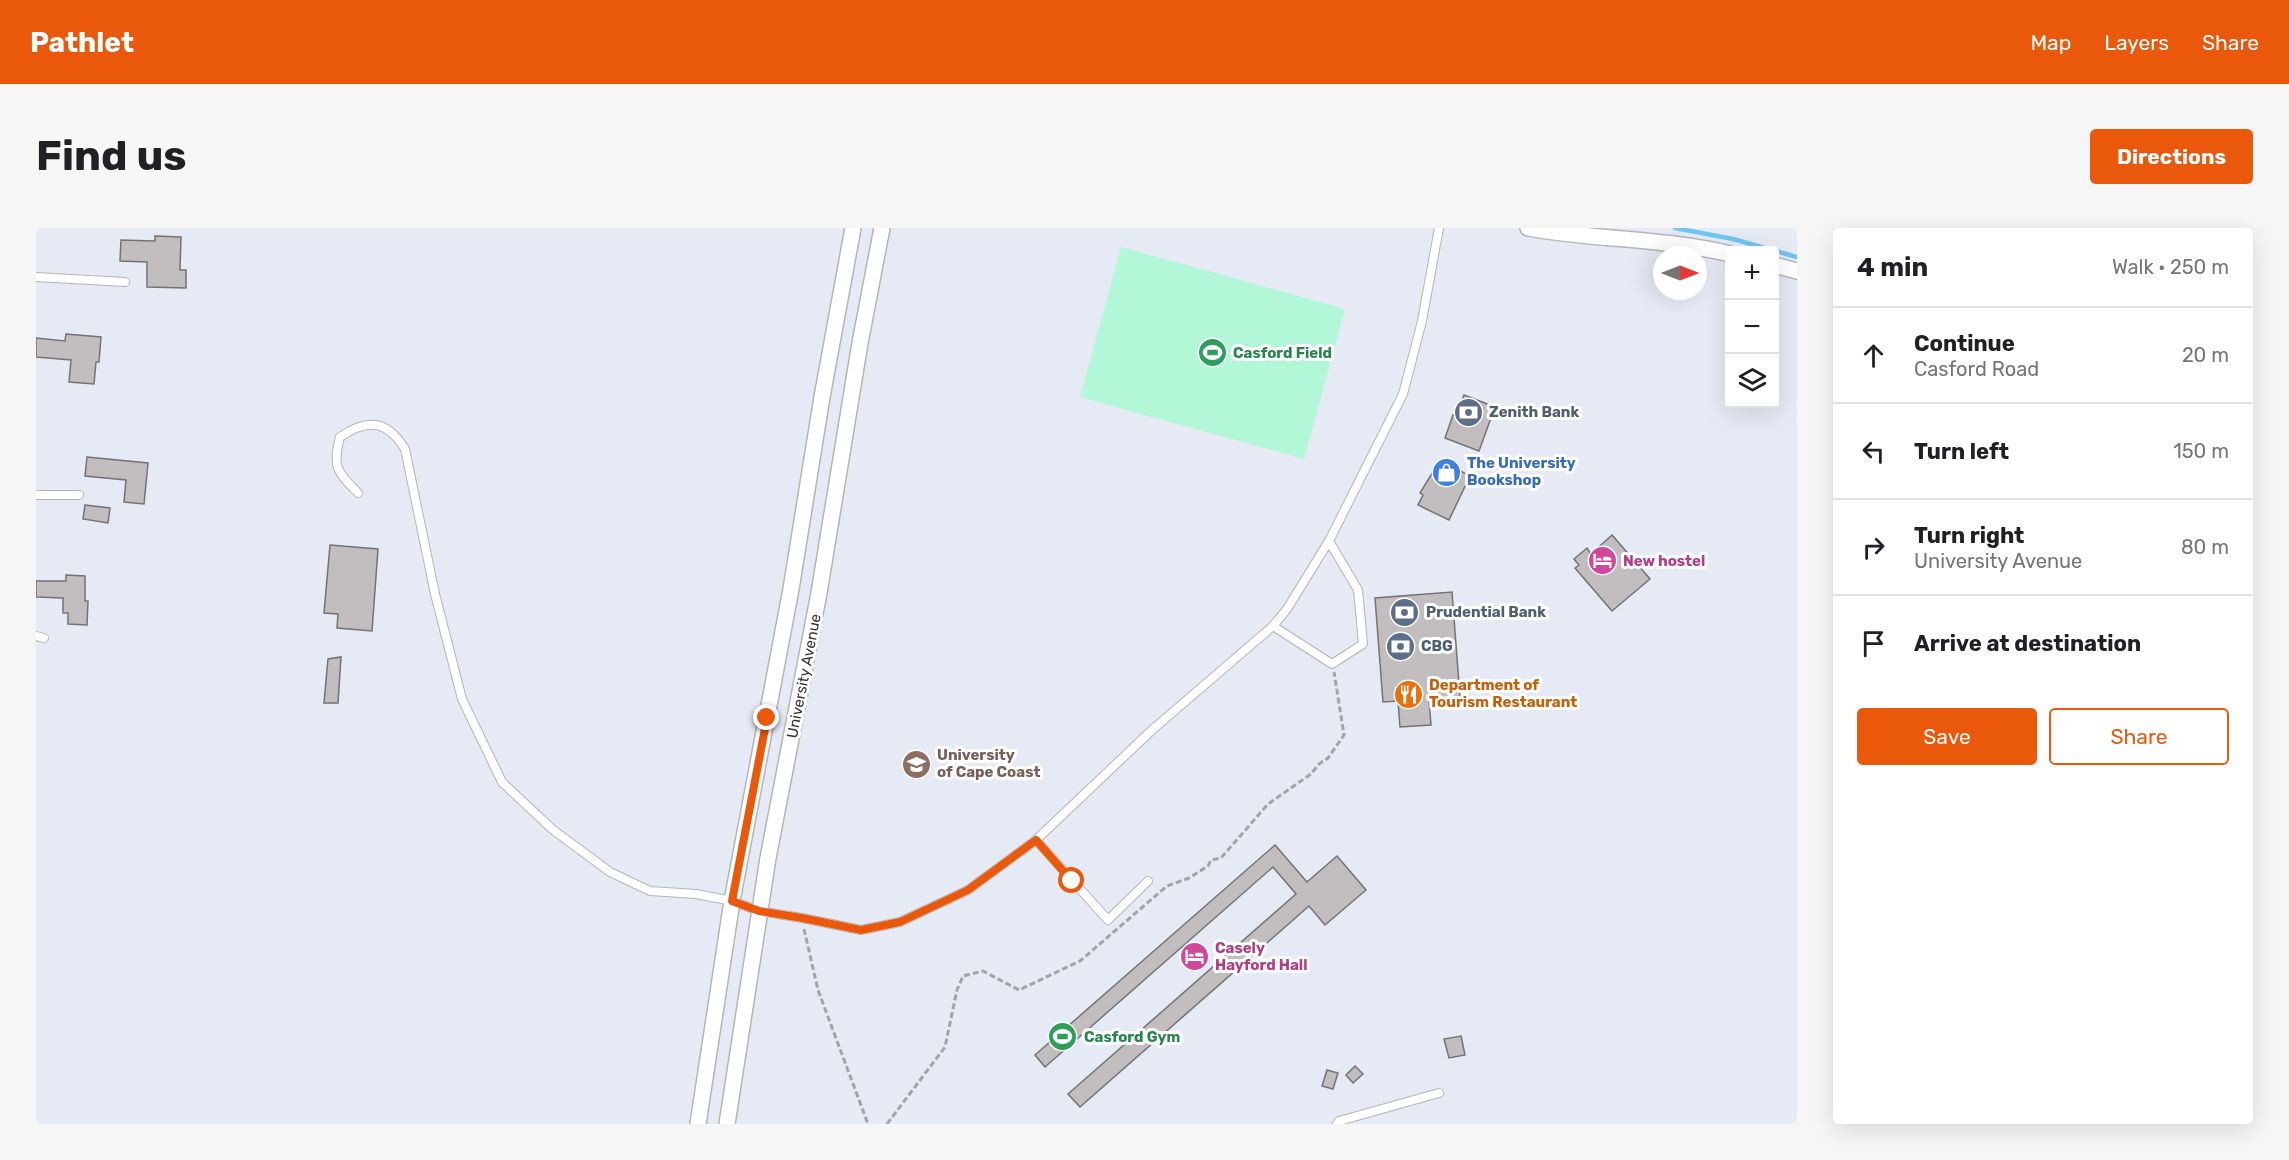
<!DOCTYPE html>
<html lang="en">
<head>
<meta charset="utf-8">
<style>
  :root { --surface:#fff; --page:#f6f6f6; --text:#202124; --muted:#757577; --line:#e0e0e0; --accent:#ea580c }
  body { margin:0; font-family:Rubik,sans-serif; background:var(--page); color:var(--text) }
  .controls { position:absolute; right:18px; top:18px; display:grid; overflow:hidden; border-radius:6px; box-shadow:0 6px 24px #0002 }
  .controls button { width:54px; height:54px; display:grid; place-items:center; padding:0; border:0; border-bottom:2px solid var(--line); background:var(--surface); color:var(--text); font:30px sans-serif }
  .compass { position:absolute; left:1617px; top:18px; width:54px; height:54px; border-radius:50%; background:var(--surface); box-shadow:0 6px 24px #0002; rotate:90deg }
  .stop { position:absolute; width:18px; height:18px; margin:-14px; border:4px solid #ea580c; border-radius:50%; background:#fff }
  .stop.end { background:#ea580c; border-color:#fff; box-shadow:0 2px 6px #0008 }
  .list { margin:0; padding:0; list-style:none }
  h2 { display:flex; justify-content:space-between; align-items:center; height:78px; margin:0; padding:0 24px; font-size:26px }
  h2 small { font-size:20px; font-weight:400; color:var(--muted) }
  .list li { display:grid; grid-template-columns:39px 1fr auto; gap:18px; align-items:center; box-sizing:border-box; height:96px; padding:0 24px; border-top:2px solid var(--line) }
  .list b { display:block; font-size:22px; white-space:nowrap }
  .list p { margin:0; font-size:20px; white-space:nowrap; color:var(--muted) }
  .list em { font-size:20px; font-style:normal; color:var(--muted) }
  .actions { display:flex; gap:12px; padding:18px 24px }
  .actions a { flex:1; padding:14px 0; border:2px solid var(--accent); border-radius:6px; text-align:center; font-size:21px; color:var(--accent) }
  .actions .main { background:var(--accent); color:#fff }
  .icon { flex:none; width:33px; height:33px; fill:none; stroke:currentColor; stroke-width:2; stroke-linecap:round; stroke-linejoin:round }
  .map { position:relative; flex:none; width:1761px; height:896px; overflow:hidden; border-radius:6px }
  header { display:flex; align-items:center; gap:36px; box-sizing:border-box; height:84px; padding:0 30px; background:var(--accent); color:#fff }
  header strong { font-size:28px }
  nav { display:flex; gap:33px; margin-inline-start:auto; font-size:21px }
  .intro { display:flex; align-items:center; justify-content:space-between; box-sizing:border-box; height:144px; padding:0 36px }
  h1 { margin:0; font-size:42px }
  .button { padding:15px 27px; border-radius:6px; background:var(--accent); color:#fff; font-size:21px; font-weight:700 }
  main { display:flex; gap:36px; padding:0 36px }
  aside { flex:1; background:var(--surface); border-radius:6px; box-shadow:0 6px 24px #0002 }
  .map>svg:first-child { display:block }
  .built { fill:#e6eaf4; fill-rule:evenodd }
  .green { fill:#b2f7d7 }
  .lines { fill:none; stroke-linecap:round; stroke-linejoin:round }
  .stream { stroke:#6fc5f5; stroke-width:4.5 }
  .building { fill:#c2bebf; stroke:#757273; stroke-width:1.5 }
  .service-casing { stroke:#b4b5b8; stroke-width:10 }
  .minor-casing { stroke:#b4b5b8; stroke-width:18 }
  .path { stroke:#a3a3a6; stroke-width:3; stroke-dasharray:6 3; stroke-linecap:butt }
  .service { stroke:#fff; stroke-width:8 }
  .minor { stroke:#fff; stroke-width:15 }
  .route { stroke:#ea580c; stroke-width:8 }
  .labels { text-anchor:middle; dominant-baseline:central; stroke-width:6; stroke-linejoin:round; paint-order:stroke }
  .leisure-label { font-size:15px; font-weight:bold; fill:#27864d; stroke:#fff; text-anchor:start }
  .service-label { font-size:15px; font-weight:bold; fill:#4e5e75; stroke:#fff; text-anchor:start }
  .shop-label { font-size:15px; font-weight:bold; fill:#366cbe; stroke:#fff; text-anchor:start }
  .hotel-label { font-size:15px; font-weight:bold; fill:#b23c85; stroke:#fff; text-anchor:start }
  .street-label { font-size:15px; fill:#343435; stroke:#fff }
  .food-label { font-size:15px; font-weight:bold; fill:#c56008; stroke:#fff; text-anchor:start }
  .education-label { font-size:15px; font-weight:bold; fill:#785e54; stroke:#fff; text-anchor:start }
</style>
</head>
<body>
<header>
<strong>Pathlet</strong>
<nav><a>Map</a><a>Layers</a><a>Share</a></nav>
</header>
<div class="intro"><h1>Find us</h1><a class="button">Directions</a></div>
<main>
<div class="map">
<svg width="1761" height="896" viewBox="0 0 1761 896">
  <rect width="100%" height="100%" fill="#f5f6fa"/>
  <path class="built" d="M0,0H1761V896H0ZM1694,22H1738V176H1694ZM1626,27H1662V63H1626Z"/>
  <path class="green" d="M1085,19L1309,81L1268,231L1044,169Z"/>
  <g class="lines">
    <path class="stream" d="M1639,0L1697,11L1761,29"/>
  </g>
  <g class="building">
    <path d="M119,8L145,9L144,42H150V60L111,59V34L84,33L85,12L119,13Z"/>
    <path d="M30,106L65,109L63,134H60L58,156L33,154L35,132L0,129V110L29,113Z"/>
    <path d="M1428,167L1459,179L1443,223L1409,210L1417,187L1421,188Z"/>
    <path d="M51,229L112,235L108,276L88,274L90,252L49,248Z"/>
    <path d="M1404,232L1434,248L1413,292L1382,277L1387,267L1384,265Z"/>
    <path d="M49,277L74,280L72,295L47,291Z"/>
    <path d="M1576,307L1614,351L1576,383L1539,340L1543,337L1538,331L1551,320L1555,326Z"/>
    <path d="M294,317L342,321L336,403L301,400L302,386L288,385Z"/>
    <path d="M30,347L49,348V373H52L51,397L32,396V385H27V370L0,369V353H30Z"/>
    <path d="M1416,364L1424,469L1393,472L1395,497L1364,499L1362,473L1347,474L1339,370Z"/>
    <path d="M305,429L302,475H288L292,431Z"/>
    <path d="M1239,617L1271,654L1301,628L1330,662L1289,697L1273,678L1044,879L1032,866L1260,666L1237,639L1009,839L999,827Z"/>
    <path d="M1425,808L1429,827L1413,830L1408,811Z"/>
    <path d="M1319,838L1327,846L1317,855L1310,847Z"/>
    <path d="M1291,842L1302,845L1297,861L1286,858Z"/>
  </g>
  <g class="lines">
    <defs>
      <g id="service">
        <path d="M0,49L89,54"/>
        <path d="M322,265C301,243 296,240 304,209C331,190 351,192 369,221L399,366L426,471L466,554L516,601L574,644L614,663L660,666L696,673L723,683L766,690L825,702L864,694L932,662L1000,612L1116,502L1237,398L1251,381L1293,313L1367,166L1386,93L1403,0"/>
        <path d="M0,267H43"/>
        <path d="M1237,398L1296,436L1327,416L1322,362L1293,313"/>
        <path d="M0,408L8,410"/>
        <path d="M1000,612L1072,692L1112,653"/>
        <path d="M1301,896L1303,893L1403,865"/>
      </g>
      <g id="minor">
        <path d="M1492,0C1559,12 1628,10 1694,26"/>
        <path d="M1738,37L1761,43"/>
        <path d="M662,896L696,673L755,361L786,169L817,0"/>
        <path d="M691,896L732,630L783,365L824,115L846,0"/>
      </g>
    </defs>
    <use href="#service" class="service-casing"/>
    <use href="#minor" class="minor-casing"/>
    <g class="path">
      <path d="M768,701L782,762L832,896"/>
      <path d="M851,896L909,819L921,762L927,748L947,743L983,762L1044,733L1131,658L1153,650L1172,638L1175,632L1185,630L1232,576L1275,546L1283,536L1292,530L1308,507L1298,444"/>
    </g>
    <use href="#service" class="service"/>
    <use href="#minor" class="minor"/>
  </g>
  <g class="lines">
    <path class="route" d="M731,490L696,673L723,683L766,690L825,702L864,694L932,662L1000,612L1036,653"/>
  </g>
  <defs>
    <symbol id="stadium-disc" viewBox="-11 -11 22 22"><circle r="9.5" fill="#2e9e5b" stroke="#fff"/><path d="M0-5a6.5 5 0 1 0 0 10a6.5 5 0 1 0 0-10ZM-3.5-1.8h7v3.6h-7Z" fill="#fff"/></symbol>
    <symbol id="bank-disc" viewBox="-11 -11 22 22"><circle r="9.5" fill="#5c6f8a" stroke="#fff"/><path d="M-6-4H6V4H-6ZM0-2.3a2.3 2.3 0 1 0 0 4.6a2.3 2.3 0 1 0 0-4.6Z" fill="#fff"/></symbol>
    <symbol id="shop-disc" viewBox="-11 -11 22 22"><circle r="9.5" fill="#3f7fe0" stroke="#fff"/><path d="M-5-2.5h2.3a2.7 3.5 0 0 1 5.4 0H5L5.5 6h-11ZM-1.5-2.5h3a1.5 2.3 0 0 0-3 0Z" fill="#fff"/></symbol>
    <symbol id="hotel-disc" viewBox="-11 -11 22 22"><circle r="9.5" fill="#d1479c" stroke="#fff"/><path d="M-6-4.5h1.5V1H6V5H4.5V3h-9V5H-6ZM-4 0a1.8 1.8 0 1 1 3.6 0ZM.5 0V-2.5h3Q6-2.5 6 0Z" fill="#fff"/></symbol>
    <symbol id="restaurant-disc" viewBox="-11 -11 22 22"><circle r="9.5" fill="#e8710a" stroke="#fff"/><path d="M-5-6h1v4h1v-4h1v4h1v-4h1v5L-1.5 .5V6h-2V.5L-5-1ZM5-6V6H3V1.5H1.5Q1.5-4 5-6Z" fill="#fff"/></symbol>
    <symbol id="university-disc" viewBox="-11 -11 22 22"><circle r="9.5" fill="#8d6e63" stroke="#fff"/><path d="M0-5L7-2L0 1L-7-2ZM-4 1L0 2.5L4 1V4Q0 6-4 4Z" fill="#fff"/></symbol>
  </defs>
  <g fill-rule="evenodd">
    <use href="#stadium-disc" x="1160" y="108" width="33" height="33"/>
    <use href="#bank-disc" x="1416" y="168" width="33" height="33"/>
    <use href="#shop-disc" x="1394" y="228" width="33" height="33"/>
    <use href="#hotel-disc" x="1550" y="316" width="33" height="33"/>
    <use href="#bank-disc" x="1352" y="368" width="33" height="33"/>
    <use href="#bank-disc" x="1348" y="402" width="33" height="33"/>
    <use href="#restaurant-disc" x="1356" y="450" width="33" height="33"/>
    <use href="#university-disc" x="864" y="520" width="33" height="33"/>
    <use href="#hotel-disc" x="1142" y="712" width="33" height="33"/>
    <use href="#stadium-disc" x="1010" y="792" width="33" height="33"/>
  </g>
  <g class="labels">
    <g class="leisure-label">
      <text x="1197" y="125">Casford Field</text>
      <text x="1048" y="809">Casford Gym</text>
    </g>
    <g class="service-label">
      <text x="1453" y="184">Zenith Bank</text>
      <text x="1390" y="384">Prudential Bank</text>
      <text x="1385" y="418">CBG</text>
    </g>
    <g class="shop-label">
      <text x="1431" y="235">The University<tspan x="1431" dy="17">Bookshop</tspan></text>
    </g>
    <g class="hotel-label">
      <text x="1587" y="333">New hostel</text>
      <text x="1179" y="720">Casely<tspan x="1179" dy="17">Hayford Hall</tspan></text>
    </g>
    <g class="street-label">
      <text transform="translate(768 448) rotate(-79)">University Avenue</text>
    </g>
    <g class="food-label">
      <text x="1393" y="457">Department of<tspan x="1393" dy="17">Tourism Restaurant</tspan></text>
    </g>
    <g class="education-label">
      <text x="901" y="527">University<tspan x="901" dy="17">of Cape Coast</tspan></text>
    </g>
  </g>
</svg>
<div class="controls">
<button>+</button>
<button>−</button>
<button><svg class="icon" aria-label="layers" viewBox="0 0 24 24"><path d="M12 4l9 5-9 5-9-5zM3 14l9 5 9-5"/></svg></button>
</div>
<svg class="compass" viewBox="-18 -18 36 36"><path d="M0-13l5 13h-10z" fill="#e53935"/><path d="M0 13l5-13h-10z" fill="#757577"/></svg>
<div class="stop" style="left:1036px;top:653px"></div>
<div class="stop end" style="left:731px;top:490px"></div>
</div>
<aside>
<h2>4 min<small>Walk · 250 m</small></h2>
<ul class="list">
<li><svg class="icon" aria-label="ahead" viewBox="0 0 24 24"><path d="M12 20V5M6 11l6-6 6 6"/></svg><div><b>Continue</b><p>Casford Road</p></div><em>20 m</em></li>
<li><svg class="icon" aria-label="left" viewBox="0 0 24 24"><path d="M17 20v-9H6M10 6l-5 5 5 5"/></svg><div><b>Turn left</b></div><em>150 m</em></li>
<li><svg class="icon" aria-label="right" viewBox="0 0 24 24"><path d="M7 20v-9h11M14 6l5 5-5 5"/></svg><div><b>Turn right</b><p>University Avenue</p></div><em>80 m</em></li>
<li><svg class="icon" aria-label="arrive" viewBox="0 0 24 24"><path d="M6 21V4h12l-3 4 3 4H6"/></svg><div><b>Arrive at destination</b></div></li>
</ul>
<div class="actions"><a class="main">Save</a><a>Share</a></div>
</aside>
</main>
</body>
</html>
